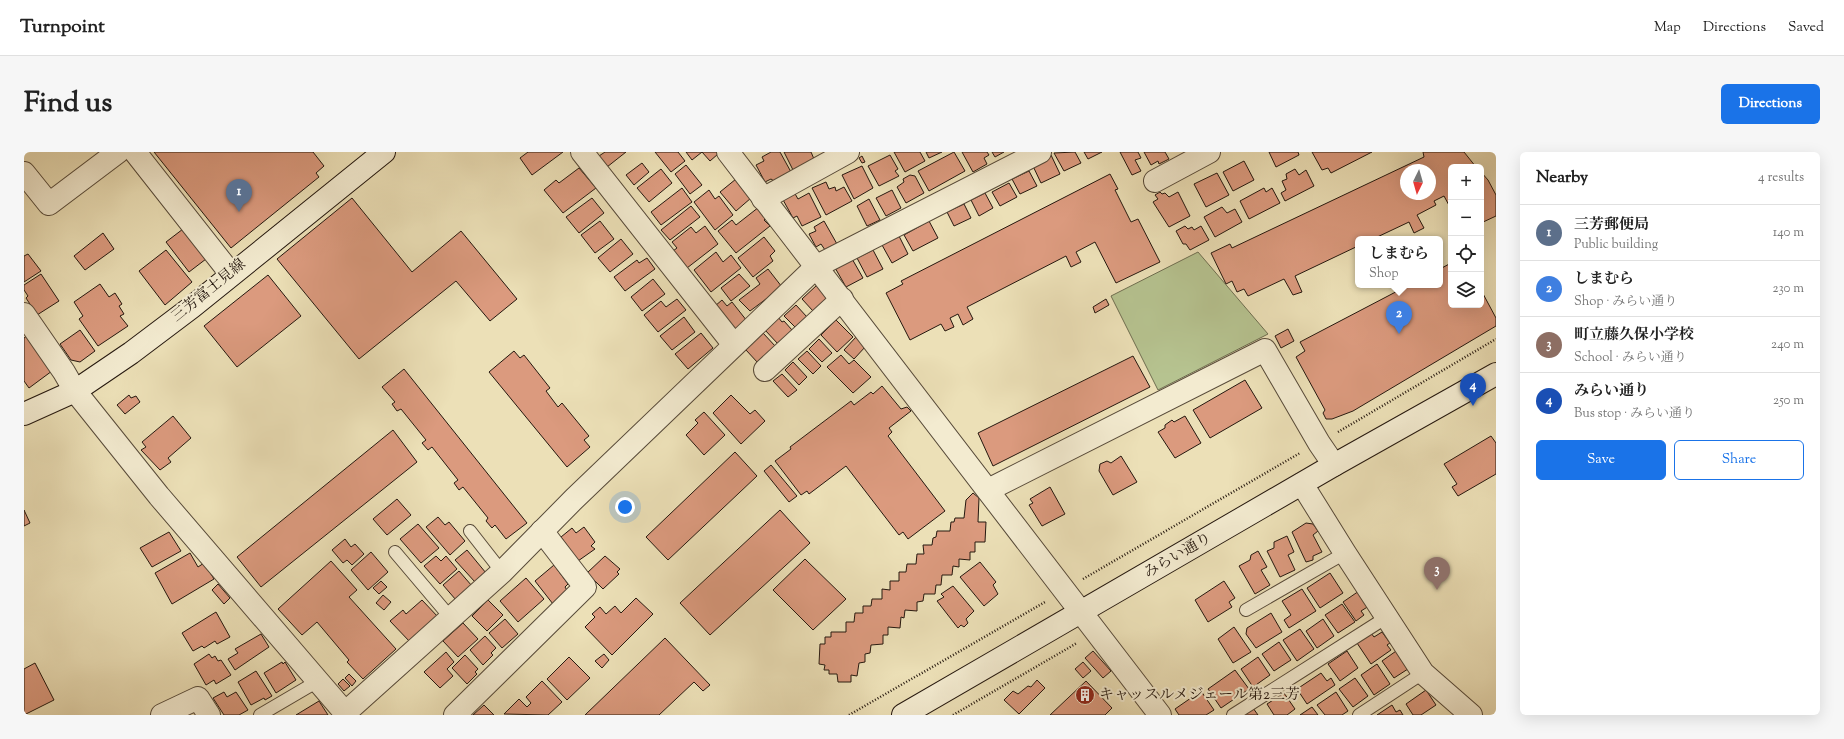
<!DOCTYPE html>
<html lang="en">
<head>
<meta charset="utf-8">
<style>
  :root { --surface:#fff; --page:#f6f6f6; --text:#222; --muted:#767676; --line:#e0e0e0; --accent:#1a73e8 }
  body { margin:0; font-family:"Sorts Mill Goudy","Noto Serif JP",serif; background:var(--page); color:var(--text) }
  .controls { position:absolute; right:12px; top:12px; display:grid; overflow:hidden; border-radius:6px; box-shadow:0 4px 16px #0002 }
  .controls button { width:36px; height:36px; display:grid; place-items:center; padding:0; border:0; border-bottom:1px solid var(--line); background:var(--surface); color:var(--text); font:20px sans-serif }
  .compass { position:absolute; left:1376px; top:12px; width:36px; height:36px; border-radius:50%; background:var(--surface); box-shadow:0 4px 16px #0002; rotate:185deg }
  .you { position:absolute; left:601px; top:355px; width:14px; height:14px; margin:-10px; border:3px solid #fff; border-radius:50%; background:#1a73e8; box-shadow:0 0 0 6px #1a73e833 }
  .badge { display:grid; place-items:center; width:26px; height:26px; border-radius:50%; background:var(--accent); color:#fff; font-size:13px; font-weight:700 }
  .pin { position:absolute; translate:-50% -33px; filter:drop-shadow(0 1px 2px #0008) }
  .pin::after { content:''; position:absolute; top:21px; width:14px; height:12px; background:inherit; clip-path:polygon(0 0,100% 0,50% 100%) }
  .popup { position:absolute; left:1331px; top:84px; width:88px; height:52px; box-sizing:border-box; display:grid; place-content:center; border-radius:6px; background:var(--surface); filter:drop-shadow(0 1px 3px #0005); font-size:13px; white-space:nowrap; color:var(--muted) }
  .popup b { font-size:15px; color:var(--text) }
  .popup::after { content:''; position:absolute; left:50%; top:100%; margin-left:-8px; border:8px solid transparent; border-top-color:var(--surface) }
  .list { margin:0; padding:0; list-style:none }
  h2 { display:flex; justify-content:space-between; align-items:center; height:52px; margin:0; padding:0 16px; font-size:17px }
  h2 small { font-size:13px; font-weight:400; color:var(--muted) }
  .list li { display:grid; grid-template-columns:26px 1fr auto; gap:12px; align-items:center; box-sizing:border-box; height:56px; padding:0 16px; border-top:1px solid var(--line) }
  .list b { display:block; font-size:15px; white-space:nowrap }
  .list p { margin:0; font-size:13px; white-space:nowrap; color:var(--muted) }
  .list em { font-size:13px; font-style:normal; color:var(--muted) }
  .actions { display:flex; gap:8px; padding:12px 16px }
  .actions a { flex:1; padding:9px 0; border:1px solid var(--accent); border-radius:6px; text-align:center; font-size:14px; color:var(--accent) }
  .actions .main { background:var(--accent); color:#fff }
  .icon { flex:none; width:22px; height:22px; fill:none; stroke:currentColor; stroke-width:2; stroke-linecap:round; stroke-linejoin:round }
  .map { position:relative; flex:none; width:1472px; height:563px; overflow:hidden; border-radius:6px }
  header { display:flex; align-items:center; gap:24px; box-sizing:border-box; height:56px; padding:0 20px; background:var(--surface); border-bottom:1px solid var(--line) }
  header strong { font-size:19px }
  nav { display:flex; gap:22px; margin-inline-start:auto; font-size:14px }
  .intro { display:flex; align-items:center; justify-content:space-between; box-sizing:border-box; height:96px; padding:0 24px }
  h1 { margin:0; font-size:28px }
  .button { padding:10px 18px; border-radius:6px; background:var(--accent); color:#fff; font-size:14px; font-weight:700 }
  main { display:flex; gap:24px; padding:0 24px }
  aside { flex:1; background:var(--surface); border-radius:6px; box-shadow:0 4px 16px #0002 }
  .map>svg:first-child { display:block }
  .green { fill:#b6c390; stroke:#6e6e50 }
  .building { fill:#db9a7e; stroke:#25180f; fill-rule:evenodd }
  .lines { fill:none; stroke-linecap:round; stroke-linejoin:round }
  .lane-casing { stroke:#574a39; stroke-width:14 }
  .street-casing { stroke:#574a39; stroke-width:24 }
  .secondary-casing { stroke:#25180f; stroke-width:24 }
  .path { stroke:#25180f; stroke-width:2.5; stroke-dasharray:1 2; stroke-linecap:butt }
  .lane { stroke:#f3ebd0; stroke-width:12 }
  .street { stroke:#f3ebd0; stroke-width:22 }
  .secondary { stroke:#f3ebd0; stroke-width:22 }
  .labels { text-anchor:middle; dominant-baseline:central; stroke-width:4; stroke-linejoin:round; paint-order:stroke }
  .street-label { font-size:15px; fill:#25180f; stroke:#f3ebd0 }
  .poi-label { font-size:15px; fill:#25180f; stroke:#f3ebd0; text-anchor:start }
</style>
</head>
<body>
<header>
<strong>Turnpoint</strong>
<nav><a>Map</a><a>Directions</a><a>Saved</a></nav>
</header>
<div class="intro"><h1>Find us</h1><a class="button">Directions</a></div>
<main>
<div class="map">
<svg width="1472" height="563" viewBox="0 0 1472 563">
  <rect width="100%" height="100%" fill="#ece0b7"/>
  <filter id="stains"><feTurbulence type="fractalNoise" baseFrequency=".005" numOctaves="4"/><feColorMatrix values="0 0 0 0 .2 0 0 0 0 .09 0 0 0 0 .02 0 0 0 .5 -.17"/></filter>
  <radialGradient id="worn" r=".72"><stop offset=".6" stop-color="#630" stop-opacity="0"/><stop offset="1" stop-color="#630" stop-opacity=".3"/></radialGradient>
  <path class="green" d="M1174,100L1244,182L1134,238L1087,144Z"/>
  <g class="building">
    <path d="M130,0H289L300,14L292,21L295,25L207,96Z"/>
    <path d="M504,0H539L508,23L496,6Z"/>
    <path d="M581,0H602L583,15L575,4Z"/>
    <path d="M631,0H654L661,9L647,20Z"/>
    <path d="M662,0H678L668,8Z"/>
    <path d="M678,0H692L694,2L686,9Z"/>
    <path d="M747,0H756L767,20L750,29L747,27L741,30L732,13L740,9L738,5Z"/>
    <path d="M760,0H787L790,7L769,18Z"/>
    <path d="M870,0H896L901,9L881,20Z"/>
    <path d="M902,0H918L905,6Z"/>
    <path d="M930,0L941,19L905,39L894,19Z"/>
    <path d="M938,0H963L965,3L960,6L963,12L949,20Z"/>
    <path d="M968,0H980L971,5Z"/>
    <path d="M1051,0L1057,11L1040,19L1030,1Z"/>
    <path d="M1060,0H1078L1064,7Z"/>
    <path d="M1096,0H1114L1117,6L1111,8L1117,19L1108,23Z"/>
    <path d="M1120,0H1141L1145,7L1135,12L1134,9L1127,13Z"/>
    <path d="M1245,0H1274L1275,3L1252,15Z"/>
    <path d="M1288,0H1348L1307,21L1304,16L1298,18Z"/>
    <path d="M1399,0H1440L1452,15H1427V57L1420,44L1410,49L1412,53L1393,63L1400,76L1390,81L1385,70L1349,87H1334V94L1271,124L1278,140L1269,143L1260,127L1224,144L1220,137L1213,140L1208,129L1202,132L1187,101L1206,92L1208,96L1400,5ZM1382,18H1406V42H1382Z"/>
    <path d="M866,3L874,17L871,19L875,24L855,34L844,14Z"/>
    <path d="M1027,3L1036,22L1017,31L1008,12Z"/>
    <path d="M838,4L841,10L838,11L835,6Z"/>
    <path d="M1220,9L1230,28L1209,39L1199,20Z"/>
    <path d="M618,11L625,20L610,33L602,23Z"/>
    <path d="M662,13L678,33L666,42L651,22Z"/>
    <path d="M838,14L849,36L830,47L818,23Z"/>
    <path d="M555,16L572,36L539,61L520,38L532,28L535,31Z"/>
    <path d="M637,17L648,31L625,50L613,36Z"/>
    <path d="M1271,17L1275,23L1282,18L1290,34L1261,49L1257,41L1262,38L1258,29L1263,27L1262,22Z"/>
    <path d="M1005,19L1013,34L996,42L988,27Z"/>
    <path d="M1457,20L1464,28L1472,43V64L1457,71Z"/>
    <path d="M1193,21L1205,43L1182,55L1170,32Z"/>
    <path d="M1086,22L1094,37L1091,38L1107,70L1114,67L1136,110L1092,131L1071,90L1052,100L1057,110L1047,115L1042,104L943,155L949,167L939,173L934,162L926,166L930,175L921,179L917,172L886,188L862,141L879,132L877,129Z"/>
    <path d="M886,23L891,24L900,41L882,51L873,35L880,30L879,27Z"/>
    <path d="M712,27L727,46L712,59L696,40Z"/>
    <path d="M802,30L805,37L811,35L812,39L820,35L828,49L802,63L788,36Z"/>
    <path d="M985,31L993,45L976,54L968,40Z"/>
    <path d="M658,36L668,50L637,73L627,60Z"/>
    <path d="M1240,36L1242,40L1248,36L1256,51L1225,67L1216,49Z"/>
    <path d="M685,38L691,47L695,44L709,63L691,78L670,50Z"/>
    <path d="M868,38L877,56L862,64L852,46Z"/>
    <path d="M770,40L774,47L785,41L797,65L778,74L773,64L769,66L758,46Z"/>
    <path d="M1136,40L1138,42L1141,41L1145,45L1154,40L1166,64L1145,75L1129,50L1134,47L1131,43Z"/>
    <path d="M961,41L969,56L955,64L947,48Z"/>
    <path d="M328,46L388,120L437,79L493,147L466,169L432,129L335,207L253,107Z"/>
    <path d="M568,46L580,61L555,81L542,65Z"/>
    <path d="M845,47L856,68L843,74L833,54Z"/>
    <path d="M940,52L947,66L930,74L923,60Z"/>
    <path d="M667,54L676,65L646,88L637,78Z"/>
    <path d="M735,55L743,65L740,68L746,74L712,101L694,79L708,68L712,73Z"/>
    <path d="M1198,55L1203,61L1211,57L1218,70L1191,85L1180,65Z"/>
    <path d="M576,69L590,87L571,101L557,83Z"/>
    <path d="M800,69L813,92L801,98L797,92L792,95L785,82L792,79L790,75Z"/>
    <path d="M905,69L914,86L889,99L880,83Z"/>
    <path d="M681,74L694,92L663,116L649,99L653,96L648,90L667,75L672,81Z"/>
    <path d="M1161,74L1164,77L1168,75L1170,78L1177,74L1185,88L1166,98L1162,92H1159L1152,79Z"/>
    <path d="M159,77L182,107L165,120L142,90Z"/>
    <path d="M79,81L90,97L61,118L50,104Z"/>
    <path d="M875,84L884,102L868,111L858,93Z"/>
    <path d="M740,85L751,99L746,104L749,109L729,125L714,106Z"/>
    <path d="M597,87L609,102L586,120L574,106Z"/>
    <path d="M142,98L168,130L141,153L115,119Z"/>
    <path d="M849,98L859,117L843,125L833,106Z"/>
    <path d="M692,100L699,110L707,103L717,116L687,140L670,118Z"/>
    <path d="M4,102L17,119L0,130V104Z"/>
    <path d="M827,105L839,126L822,135L810,114Z"/>
    <path d="M623,106L631,117L601,139L590,125L613,108L615,111Z"/>
    <path d="M1427,111V153H1457V138L1472,166V174L1329,259L1308,267H1302L1299,261L1301,258L1272,205L1281,199L1276,190L1385,133H1416V117Z"/>
    <path d="M744,117L758,135L726,159L715,148L736,132L732,126Z"/>
    <path d="M17,122L35,149L13,163L2,146L4,144L0,138V133Z"/>
    <path d="M715,122L726,134L707,149L697,136Z"/>
    <path d="M244,123L277,164L213,215L180,174Z"/>
    <path d="M629,127L641,142L618,159L607,145Z"/>
    <path d="M76,132L85,145L91,141L98,152L95,154L100,162L96,164L104,174L74,194L55,167L59,164L50,150Z"/>
    <path d="M793,133L804,146L789,159L778,147Z"/>
    <path d="M653,147L662,158L634,180L620,163L637,149L642,155Z"/>
    <path d="M1082,147L1085,153L1071,161L1069,155Z"/>
    <path d="M698,148L703,154L708,150L723,169L711,179L691,154Z"/>
    <path d="M772,153L783,165L771,175L760,164Z"/>
    <path d="M660,165L671,180L648,198L636,184Z"/>
    <path d="M754,165L758,170L760,169L768,178L754,192L741,178Z"/>
    <path d="M812,168L829,185L813,200L797,183Z"/>
    <path d="M1264,177L1270,189L1257,196L1251,184Z"/>
    <path d="M56,178L71,199L56,210L47,208L36,192Z"/>
    <path d="M677,181L689,196L664,217L651,202Z"/>
    <path d="M739,181L752,195L734,211L722,198Z"/>
    <path d="M4,183L28,219L5,236L0,229V186Z"/>
    <path d="M832,185L842,194L830,207L820,198Z"/>
    <path d="M795,187L808,201L798,210L785,197Z"/>
    <path d="M490,199L496,206L500,203L526,236L522,239L534,255L538,251L565,284L560,288L566,295L543,315L465,220Z"/>
    <path d="M783,199L797,214L789,222L774,207Z"/>
    <path d="M817,203L825,212L830,208L847,225L829,241L803,215Z"/>
    <path d="M1109,204L1126,235L969,314L954,281Z"/>
    <path d="M769,210L783,225L775,233L761,218Z"/>
    <path d="M380,217L503,371L482,387L471,373L468,376L462,369L464,366L439,335L435,338L430,331L434,328L408,295L404,298L398,291L402,288L377,257L373,259L368,252L371,250L358,235Z"/>
    <path d="M758,222L773,238L764,245L749,229Z"/>
    <path d="M1221,228L1238,256L1186,286L1169,258Z"/>
    <path d="M858,234L877,257L883,255L887,259L865,276L868,280L864,284L921,359L884,387L879,380L875,383L822,314L785,342L783,339L777,343L751,309L767,297L766,295L827,249L830,253L847,240L849,242Z"/>
    <path d="M105,243L107,246L112,244L116,250L101,262L93,253Z"/>
    <path d="M707,243L726,262L731,258L741,269L717,292L689,261Z"/>
    <path d="M680,260L701,283L680,303L662,283L674,271L671,268Z"/>
    <path d="M149,264L167,286L144,306L147,310L136,318L117,298L122,295L118,290Z"/>
    <path d="M1161,264L1177,291L1151,306L1134,280L1141,276V273L1148,268L1150,270Z"/>
    <path d="M369,278L393,310L237,435L213,405Z"/>
    <path d="M1467,284L1472,291V322L1434,344L1428,335L1433,332L1420,312Z"/>
    <path d="M711,300L733,324L644,408L622,385Z"/>
    <path d="M1097,304L1113,330L1089,343L1075,319L1076,312L1083,309L1087,311Z"/>
    <path d="M747,313L773,344L765,350L740,319Z"/>
    <path d="M1026,335L1041,362L1018,374L1005,353L1009,351L1006,347Z"/>
    <path d="M949,341L955,346L954,370H962L961,390H951V400H946V408L935,407V415L929,414L928,423H918L917,433H912L911,442H900L899,449L893,450V459L881,458L880,466L877,465L876,476L864,475V483H859V492L847,493L846,501L841,502V510L835,511L833,524L827,523V530H814L813,522H805V518H800L801,513L795,512L796,492H801V485H807V480H822V470H830L831,461H839V454H847L848,447H858V437L866,438V429H875V420H882L883,412H892L893,402H900L899,393H908L909,386L912,385L913,379H926L927,370H930L931,366H940L942,348Z"/>
    <path d="M373,347L387,363L363,383L349,367Z"/>
    <path d="M0,358L6,371L0,374Z"/>
    <path d="M756,358L786,391L686,483L656,451Z"/>
    <path d="M414,365L421,373L425,370L441,389L426,403L402,375Z"/>
    <path d="M1282,371L1289,372L1294,379L1289,383L1298,400L1289,404V408L1282,410L1268,380Z"/>
    <path d="M394,372L415,396L397,411L376,387Z"/>
    <path d="M560,375L571,390L567,394L571,397L554,409L537,385L548,376L552,381Z"/>
    <path d="M145,380L157,399L128,415L116,396Z"/>
    <path d="M1263,384L1270,400L1264,403L1271,418L1256,425L1243,399L1250,396V390Z"/>
    <path d="M321,387L327,395L331,392L340,402L328,413L323,408L319,411L308,398Z"/>
    <path d="M443,398L462,421L451,430L431,408Z"/>
    <path d="M1234,399L1243,415L1237,418L1246,433L1231,442L1215,414L1226,408L1227,403Z"/>
    <path d="M347,400L364,420L344,438L327,418Z"/>
    <path d="M166,401L174,415L180,411L190,427L148,452L131,421Z"/>
    <path d="M412,404L417,409L422,404L433,417L416,432L400,414Z"/>
    <path d="M581,404L596,417L593,420L595,422L579,437L563,421Z"/>
    <path d="M781,407L822,447L789,478L749,438Z"/>
    <path d="M307,409L333,438L325,445L372,497L339,527L323,510L325,508L293,470L278,483L254,457Z"/>
    <path d="M956,410L972,430L969,433L974,442L960,454L936,425Z"/>
    <path d="M530,413L544,432L541,435L544,440L529,452L511,429Z"/>
    <path d="M435,419L448,434L432,448L419,433Z"/>
    <path d="M1306,421L1319,441L1296,456L1283,436Z"/>
    <path d="M502,426L520,447L494,470L476,449Z"/>
    <path d="M357,429L363,435L355,442L349,436Z"/>
    <path d="M1200,429L1211,446L1205,450L1208,455L1184,470L1171,448Z"/>
    <path d="M194,432L206,446L200,452L188,438Z"/>
    <path d="M929,434L950,459L942,467L944,471L940,475L937,473L934,476L913,449L920,445L917,442Z"/>
    <path d="M1278,437L1292,459L1265,476L1260,468L1267,463L1258,449Z"/>
    <path d="M1335,439L1345,454L1337,459L1340,463L1332,469L1319,450Z"/>
    <path d="M359,443L367,450L360,458L352,451Z"/>
    <path d="M612,446L629,462L588,503L561,475L571,465L568,462L576,455L582,462L591,454L597,461Z"/>
    <path d="M398,448L415,466L387,491L366,469L379,458L382,462Z"/>
    <path d="M464,448L479,463L463,479L448,464Z"/>
    <path d="M1318,452L1331,470L1314,481L1301,463Z"/>
    <path d="M192,460L206,485L193,492L191,489L180,496L178,494L169,499L158,481Z"/>
    <path d="M1247,461L1258,480L1232,496L1222,482L1223,476Z"/>
    <path d="M481,467L494,482L478,496L465,481Z"/>
    <path d="M1299,467L1310,484L1293,496L1282,479Z"/>
    <path d="M439,471L454,487L434,505L419,489Z"/>
    <path d="M1210,475L1227,500L1209,511L1194,487Z"/>
    <path d="M1276,477L1290,497L1273,509L1259,488Z"/>
    <path d="M1358,480L1366,491L1363,493L1367,498L1347,512L1333,491L1347,481L1350,485Z"/>
    <path d="M237,482L245,495L211,518L204,507L214,501L211,497Z"/>
    <path d="M461,484L472,496L467,501L469,503L459,513L446,498Z"/>
    <path d="M641,486L686,533L679,539L670,530L635,563H561Z"/>
    <path d="M1255,490L1267,508L1250,519L1238,502Z"/>
    <path d="M1375,497L1387,515L1370,526L1358,509Z"/>
    <path d="M1069,499L1087,519L1079,526L1061,506Z"/>
    <path d="M1323,499L1334,516L1316,529L1304,512Z"/>
    <path d="M422,500L430,510L423,517L429,524L416,536L400,520Z"/>
    <path d="M185,502L188,506L191,504L194,509L197,508L207,523L192,532L190,528L182,533L170,512Z"/>
    <path d="M580,502L585,508L578,516L571,509Z"/>
    <path d="M441,503L454,517L451,520L453,522L443,532L428,516Z"/>
    <path d="M545,505L566,526L543,548L523,527Z"/>
    <path d="M1234,505L1246,523L1229,535L1217,517Z"/>
    <path d="M258,510L259,512L261,510L272,528L252,541L240,521Z"/>
    <path d="M1059,510L1067,519L1059,526L1051,517Z"/>
    <path d="M11,511L30,548L0,563V517Z"/>
    <path d="M1353,512L1366,532L1350,543L1337,523Z"/>
    <path d="M1211,518L1225,537L1197,556L1184,537Z"/>
    <path d="M232,519L248,544L241,548L240,546L227,553L214,530Z"/>
    <path d="M1297,521L1303,529L1307,526L1311,533L1283,552L1273,537Z"/>
    <path d="M325,522L332,529L328,534L321,526Z"/>
    <path d="M1331,526L1344,544L1329,555L1315,537Z"/>
    <path d="M319,527L326,534L320,539L314,532Z"/>
    <path d="M1013,528L1021,536L995,562L980,548L989,539L994,542L1004,534L1007,535Z"/>
    <path d="M518,529L538,550L524,563L480,562L495,547L503,555L507,551L502,545Z"/>
    <path d="M1062,529L1088,556L1081,563H1026Z"/>
    <path d="M1402,538L1412,553L1397,563H1389L1382,552Z"/>
    <path d="M1177,539L1190,558L1182,563H1155L1151,557Z"/>
    <path d="M200,540L203,545L212,540L224,558L215,563H200L189,546Z"/>
    <path d="M1312,540L1324,559L1318,563H1301L1293,553Z"/>
    <path d="M1260,541L1271,557L1263,563H1250L1243,552Z"/>
    <path d="M295,549L304,563H272Z"/>
    <path d="M460,553L470,563H449Z"/>
    <path d="M1368,553L1372,560L1376,558L1379,563H1353Z"/>
    <path d="M1288,555L1294,563H1276Z"/>
    <path d="M1229,556L1234,563H1219Z"/>
  </g>
  <g class="lines">
    <defs>
      <g id="lane">
        <path d="M446,379L478,420"/>
        <path d="M371,400L426,465"/>
        <path d="M1222,458L1321,401"/>
        <path d="M236,563L294,529"/>
        <path d="M1209,563L1363,465"/>
        <path d="M1335,563L1399,521"/>
      </g>
      <g id="street">
        <path d="M111,0L207,122"/>
        <path d="M558,0L710,193"/>
        <path d="M704,0L1136,563"/>
        <path d="M0,21L25,52L94,0"/>
        <path d="M1131,29L1185,0"/>
        <path d="M739,47L824,0"/>
        <path d="M0,162L40,220L51,239L135,344L323,563"/>
        <path d="M741,218L818,147"/>
        <path d="M1278,332L1321,401L1399,521L1447,563"/>
        <path d="M964,338L1241,198L1295,291L1310,313"/>
        <path d="M321,561L478,420L550,347L793,114L1016,0"/>
        <path d="M138,563L174,546L185,563"/>
        <path d="M431,563L561,435L518,379"/>
      </g>
      <g id="secondary">
        <path d="M0,262L51,239L107,201L168,155L360,0"/>
        <path d="M879,563L1310,313L1472,222"/>
      </g>
    </defs>
    <use href="#lane" class="lane-casing"/>
    <use href="#street" class="street-casing"/>
    <use href="#secondary" class="secondary-casing"/>
    <g class="path">
      <path d="M1314,280L1472,187"/>
      <path d="M1059,427L1276,301"/>
      <path d="M825,563L1021,450"/>
      <path d="M929,563L1053,491"/>
    </g>
    <use href="#lane" class="lane"/>
    <use href="#street" class="street"/>
    <use href="#secondary" class="secondary"/>
  </g>
  <defs>
    <symbol id="building-disc" viewBox="-11 -11 22 22"><circle r="9.5" fill="#8f2418" stroke="#f3ebd0"/><path d="M-4-6H4V6H1V3H-1V6H-4ZM-2.5-4.3h1.7v1.8h-1.7ZM.8-4.3h1.7v1.8H.8ZM-2.5-1h1.7V.8h-1.7ZM.8-1h1.7V.8H.8Z" fill="#fff"/></symbol>
  </defs>
  <g fill-rule="evenodd">
    <use href="#building-disc" x="1050" y="532" width="22" height="22"/>
  </g>
  <g class="labels">
    <g class="street-label">
      <text transform="translate(185 139) rotate(-39)">三芳富士見線</text>
      <text transform="translate(1154 404) rotate(-30)">みらい通り</text>
    </g>
    <g class="poi-label">
      <text x="1075" y="543">キャッスルメジェール第2三芳</text>
    </g>
  </g>
  <rect width="100%" height="100%" filter="url(#stains)"/>
  <rect width="100%" height="100%" fill="url(#worn)"/>
</svg>
<div class="controls">
<button>+</button>
<button>−</button>
<button><svg class="icon" aria-label="locate" viewBox="0 0 24 24"><circle cx="12" cy="12" r="6"/><path d="M12 2v4M12 18v4M2 12h4M18 12h4"/></svg></button>
<button><svg class="icon" aria-label="layers" viewBox="0 0 24 24"><path d="M12 4l9 5-9 5-9-5zM3 14l9 5 9-5"/></svg></button>
</div>
<svg class="compass" viewBox="-18 -18 36 36"><path d="M0-13l5 13h-10z" fill="#e53935"/><path d="M0 13l5-13h-10z" fill="#767676"/></svg>
<div class="you"></div>
<div class="pin badge" style="left:215px;top:60px;background:#5c6f8a">1</div>
<div class="pin badge" style="left:1375px;top:182px;background:#3f7fe0">2</div>
<div class="popup"><b>しまむら</b>Shop</div>
<div class="pin badge" style="left:1413px;top:438px;background:#8d6e63">3</div>
<div class="pin badge" style="left:1449px;top:254px;background:#1a4fb4">4</div>
</div>
<aside>
<h2>Nearby<small>4 results</small></h2>
<ul class="list">
<li><span class="badge" style="background:#5c6f8a">1</span><div><b>三芳郵便局</b><p>Public building</p></div><em>140 m</em></li>
<li><span class="badge" style="background:#3f7fe0">2</span><div><b>しまむら</b><p>Shop · みらい通り</p></div><em>230 m</em></li>
<li><span class="badge" style="background:#8d6e63">3</span><div><b>町立藤久保小学校</b><p>School · みらい通り</p></div><em>240 m</em></li>
<li><span class="badge" style="background:#1a4fb4">4</span><div><b>みらい通り</b><p>Bus stop · みらい通り</p></div><em>250 m</em></li>
</ul>
<div class="actions"><a class="main">Save</a><a>Share</a></div>
</aside>
</main>
</body>
</html>
